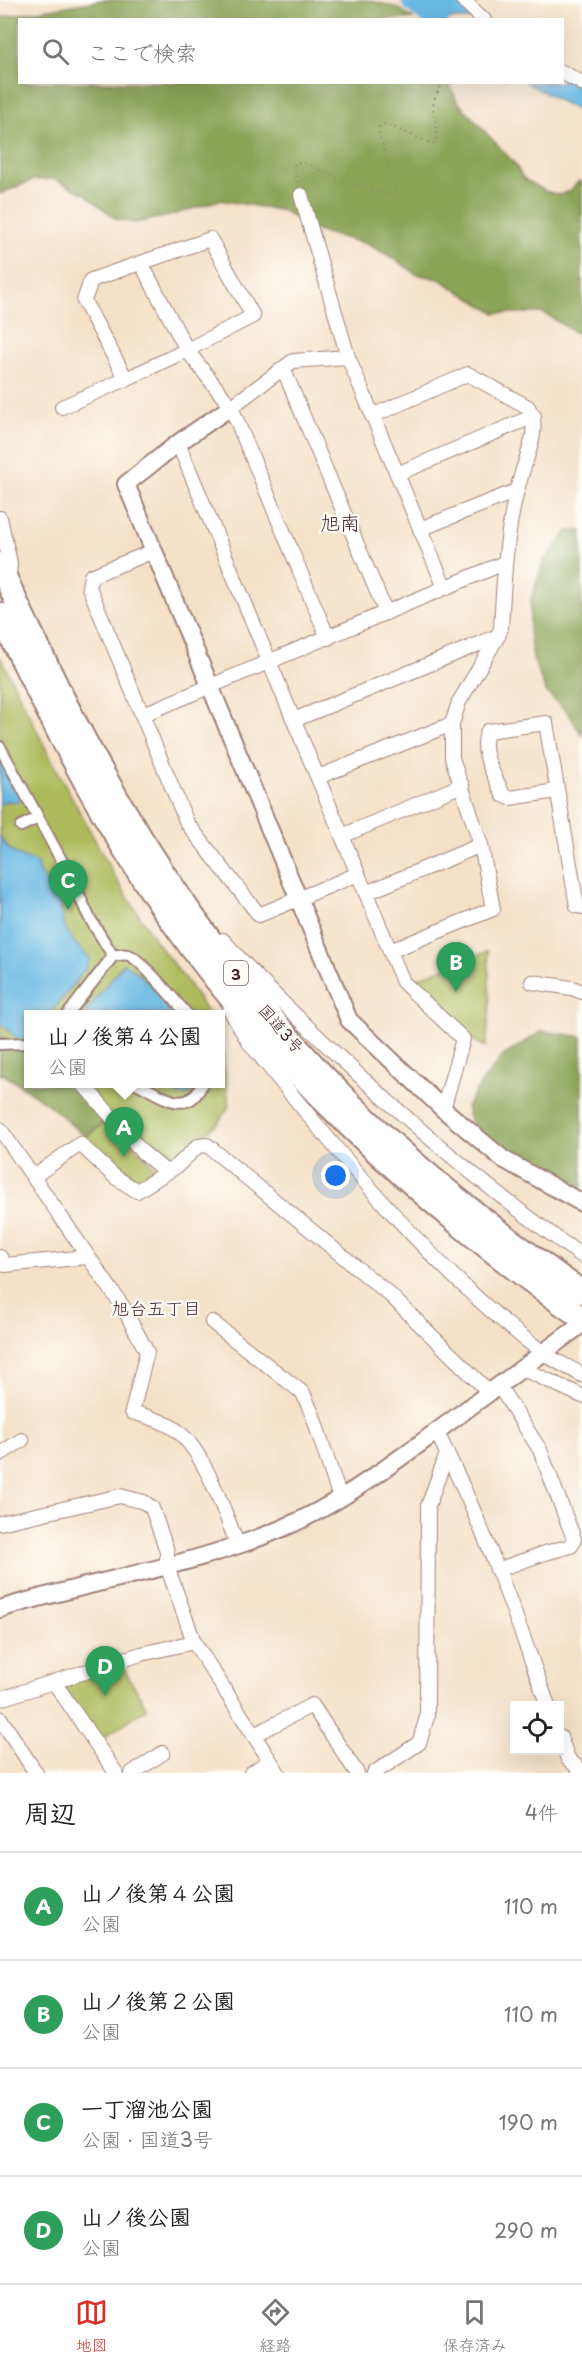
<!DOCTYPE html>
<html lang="ja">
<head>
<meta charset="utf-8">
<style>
  :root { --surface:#fff; --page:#f2f2f2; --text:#222; --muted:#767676; --line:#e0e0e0; --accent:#d93025 }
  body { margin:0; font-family:"Playpen Sans","Klee One",sans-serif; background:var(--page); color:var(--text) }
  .controls { position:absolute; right:18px; bottom:18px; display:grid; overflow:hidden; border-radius:0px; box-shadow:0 6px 24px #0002 }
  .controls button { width:54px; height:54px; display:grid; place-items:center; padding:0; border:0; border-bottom:2px solid var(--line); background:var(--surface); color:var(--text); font:30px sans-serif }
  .you { position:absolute; left:336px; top:1176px; width:21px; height:21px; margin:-15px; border:4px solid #fff; border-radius:50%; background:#1a73e8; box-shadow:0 0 0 9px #1a73e833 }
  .badge { display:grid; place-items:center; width:39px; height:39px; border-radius:50%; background:var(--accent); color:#fff; font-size:20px; font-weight:700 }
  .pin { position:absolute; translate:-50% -50px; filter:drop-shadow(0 2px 3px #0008) }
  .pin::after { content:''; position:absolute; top:32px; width:21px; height:18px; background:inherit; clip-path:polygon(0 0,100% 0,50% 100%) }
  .popup { position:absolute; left:24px; top:1010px; width:201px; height:78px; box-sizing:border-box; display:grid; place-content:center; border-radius:0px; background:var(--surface); filter:drop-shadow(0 2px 4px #0005); font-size:20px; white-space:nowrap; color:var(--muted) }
  .popup b { font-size:22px; color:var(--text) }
  .popup::after { content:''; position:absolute; left:50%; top:100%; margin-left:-12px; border:12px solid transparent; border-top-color:var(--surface) }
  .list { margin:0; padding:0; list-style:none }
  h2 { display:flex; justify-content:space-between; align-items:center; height:78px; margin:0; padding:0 24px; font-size:26px }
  h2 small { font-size:20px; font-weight:400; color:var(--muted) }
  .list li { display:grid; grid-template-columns:39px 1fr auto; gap:18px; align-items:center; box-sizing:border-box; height:108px; padding:0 24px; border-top:2px solid var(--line) }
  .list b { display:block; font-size:22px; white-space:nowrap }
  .list p { margin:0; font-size:20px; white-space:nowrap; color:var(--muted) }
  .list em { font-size:20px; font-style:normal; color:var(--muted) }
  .icon { flex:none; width:33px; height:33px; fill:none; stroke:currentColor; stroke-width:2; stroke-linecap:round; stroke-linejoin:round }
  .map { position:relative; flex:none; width:582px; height:1773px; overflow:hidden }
  .search { position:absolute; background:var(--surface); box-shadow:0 6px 24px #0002; left:18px; right:18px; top:18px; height:66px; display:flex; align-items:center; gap:15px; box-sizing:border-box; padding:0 21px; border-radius:0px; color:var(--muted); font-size:22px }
  .sheet { height:510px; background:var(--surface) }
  nav { display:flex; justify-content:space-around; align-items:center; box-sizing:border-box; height:84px; border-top:2px solid var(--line); background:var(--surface); font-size:16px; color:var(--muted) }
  nav a { display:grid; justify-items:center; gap:3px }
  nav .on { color:var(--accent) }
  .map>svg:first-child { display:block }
  .green { fill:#adbb5d; stroke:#7c6d44; stroke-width:1.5 }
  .forest { fill:#8aa354; stroke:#6a6140; stroke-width:1.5 }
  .water { fill:#68b9e3; stroke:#596c87; stroke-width:1.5 }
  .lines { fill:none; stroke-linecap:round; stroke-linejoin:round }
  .river { stroke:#68b9e3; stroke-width:24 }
  .pedestrian-casing { stroke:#9f8079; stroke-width:14 }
  .minor-casing { stroke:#9f8079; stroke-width:16 }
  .tertiary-casing { stroke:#9f8079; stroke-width:20 }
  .trunk-casing { stroke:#9f8079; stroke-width:26 }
  .path { stroke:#9f8079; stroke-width:2; stroke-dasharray:1.5 4.5; stroke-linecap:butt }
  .pedestrian { stroke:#fff; stroke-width:10 }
  .minor { stroke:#fff; stroke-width:14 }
  .tertiary { stroke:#fff; stroke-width:16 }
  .trunk { stroke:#fff; stroke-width:22 }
  .labels { text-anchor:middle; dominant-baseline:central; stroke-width:4.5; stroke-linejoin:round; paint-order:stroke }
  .shield { fill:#fdfcf7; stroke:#806168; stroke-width:1.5 }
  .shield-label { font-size:15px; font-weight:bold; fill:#4a1f2b }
  .street-label { font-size:16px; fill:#4a1f2b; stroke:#fdfcf7 }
  .neighbourhood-label { font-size:18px; fill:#4a1f2b; stroke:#fdfcf7 }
  .quarter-label { font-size:20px; fill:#4a1f2b; stroke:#fdfcf7 }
</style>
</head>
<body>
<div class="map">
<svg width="582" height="1773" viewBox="0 0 582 1773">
  <rect width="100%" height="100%" fill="#fdfcf7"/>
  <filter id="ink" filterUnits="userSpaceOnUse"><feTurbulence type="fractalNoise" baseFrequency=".0167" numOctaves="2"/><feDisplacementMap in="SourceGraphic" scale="12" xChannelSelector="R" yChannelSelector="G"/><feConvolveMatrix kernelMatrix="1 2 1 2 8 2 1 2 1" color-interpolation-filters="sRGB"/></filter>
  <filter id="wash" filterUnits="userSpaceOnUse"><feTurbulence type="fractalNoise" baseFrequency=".008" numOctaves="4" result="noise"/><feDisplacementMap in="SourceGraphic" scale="24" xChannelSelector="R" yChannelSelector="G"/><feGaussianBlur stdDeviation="1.35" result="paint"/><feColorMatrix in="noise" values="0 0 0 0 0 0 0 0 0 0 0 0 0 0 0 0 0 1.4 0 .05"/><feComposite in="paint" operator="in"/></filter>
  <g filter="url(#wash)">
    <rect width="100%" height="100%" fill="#f4e1c7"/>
    <g class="green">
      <path d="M0,656L49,755L115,877L156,942L188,983L208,1014H28V1084H220V1032L229,1106L218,1123L168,1164L162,1163L115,1115L84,1136L42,1098L3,1074L0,1075Z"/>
      <path d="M488,951L490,1004L486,1047L476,1042L410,981Z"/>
      <path d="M110,1119L160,1173L137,1189L84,1138Z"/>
      <path d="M122,1666L147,1708L100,1740L61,1685Z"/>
    </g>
    <g class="forest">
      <path d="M103,0H368L398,8L413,19L20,20V82L449,83L457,101L514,163L524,179L545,191L559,195L570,191L579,181L582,182V337L544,313H495L439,279L416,274L395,259L367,244L314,230L284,211L220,200L169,216L135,223L116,219L85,194L55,179L33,180L0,194V20L3,17Z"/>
      <path d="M568,531H582V735L568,713L546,692L533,658L529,632L531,599L544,561Z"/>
      <path d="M542,1031L582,1037V1196C555,1180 489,1147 472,1124C469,1120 468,1112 466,1107L482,1082L503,1056Z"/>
      <path d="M0,1036L16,1044L28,1045V1084H75L105,1121L84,1136C59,1111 33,1093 3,1074L0,1075Z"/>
    </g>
    <g class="water">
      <path d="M423,0H454L477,19H446Z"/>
      <path d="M563,78L582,89V113L527,83L562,82Z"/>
      <path d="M0,761L22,796L19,802L6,801L0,805Z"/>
      <path d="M0,835C5,850 22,859 36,862L40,874L60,895C59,923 69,940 90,958L86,968L50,1014H28V1039L19,1040L0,1023Z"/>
      <path d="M124,963L145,979L180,1014H84Z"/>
      <path d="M154,1084H198L187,1095H180Z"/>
    </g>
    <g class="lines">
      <path class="river" d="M413,0L437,20"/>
    </g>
  </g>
  <g filter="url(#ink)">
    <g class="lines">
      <defs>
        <g id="pedestrian">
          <path d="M0,747L72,880L89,917L113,956"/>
          <path d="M21,826L38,818"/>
          <path d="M68,1014L113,956C119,955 126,953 131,956C144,963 176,1002 187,1014"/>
          <path d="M0,1044L28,1043"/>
          <path d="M138,1084C161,1095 188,1118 202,1084"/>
        </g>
        <g id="minor">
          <path d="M463,0L484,20"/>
          <path d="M562,72L582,83"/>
          <path d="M301,195L348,357L445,588"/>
          <path d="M141,263L187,350L126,379L84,301L91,280L210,239L253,316L187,350L231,407L328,638"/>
          <path d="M283,368L386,613"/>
          <path d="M62,407L126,379"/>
          <path d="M231,407L293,361L348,357"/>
          <path d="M372,416L468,374L528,407C541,428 528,451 522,473C506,523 504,576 501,628L498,636L459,702L452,724V758L481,845L493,909L390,951"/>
          <path d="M178,443L403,982L463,1039L443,1109"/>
          <path d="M397,474L534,416"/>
          <path d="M0,518L10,563L9,575"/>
          <path d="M420,529L516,491"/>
          <path d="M154,551L91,576L89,587L187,823L259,915L358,874"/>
          <path d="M144,714L504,563"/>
          <path d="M294,720L498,636"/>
          <path d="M318,777L452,724"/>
          <path d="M557,791L510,798L503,795C495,775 478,751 488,731L546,723L577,906L582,907"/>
          <path d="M342,836L462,785"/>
          <path d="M366,893L481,845"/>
          <path d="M223,940C258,980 296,1016 335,1053C413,1126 494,1195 582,1256"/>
          <path d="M532,982L572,988L582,992"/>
          <path d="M230,1010L248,1041C336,1149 429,1268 542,1352C554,1361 569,1367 582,1375"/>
          <path d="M83,1084L141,1151L166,1172"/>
          <path d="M0,1129L123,1307L147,1352L132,1412C148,1417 169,1422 182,1435C207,1459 225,1514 238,1546"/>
          <path d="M33,1177L80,1144L115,1177L137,1191L177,1166L198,1146L207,1145L389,1294L489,1392"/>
          <path d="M0,1257L5,1265L87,1257"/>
          <path d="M212,1322L303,1393L313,1416L340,1498"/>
          <path d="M523,1369L582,1396"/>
          <path d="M436,1431C481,1519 515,1613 548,1706"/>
          <path d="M0,1454L22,1440"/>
          <path d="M0,1523L120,1496L144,1502L152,1508L167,1551V1566L194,1642L278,1773"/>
          <path d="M497,1570L545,1553L571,1546L574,1539L540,1450L499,1386"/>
          <path d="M54,1682L116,1773"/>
          <path d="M0,1699L141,1654L194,1642"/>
          <path d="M0,1718L36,1773"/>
          <path d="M254,1735L312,1705L357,1773"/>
          <path d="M560,1737L568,1759L582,1771"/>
          <path d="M132,1773L163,1753"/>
          <path d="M251,1773L270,1761"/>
          <path d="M374,1773L419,1743L427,1717L428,1506L447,1453"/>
        </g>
        <g id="tertiary">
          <path d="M231,407L178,443L126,484L349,1020L443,1109L503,1159L582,1203"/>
          <path d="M0,1609C94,1580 192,1567 283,1528C340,1504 390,1465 440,1429C487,1394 535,1359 582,1324"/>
        </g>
        <g id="trunk">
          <path d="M0,564C13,597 29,628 44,659C126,833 237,998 378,1130C441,1189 511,1242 582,1292"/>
          <path d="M0,614C43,704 87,792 141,876C227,1009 338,1124 460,1225C499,1257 539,1289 582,1318"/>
        </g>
      </defs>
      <use href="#pedestrian" class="pedestrian-casing"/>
      <use href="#minor" class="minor-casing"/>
      <use href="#tertiary" class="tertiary-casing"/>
      <use href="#trunk" class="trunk-casing"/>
      <g class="path">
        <path d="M507,82H509"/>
        <path d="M298,183L294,169L295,163L304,162L343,181L394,196L397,192L379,133V127L383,124L388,125L432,144L436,143C441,113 422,113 444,82"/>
      </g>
      <use href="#pedestrian" class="pedestrian"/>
      <use href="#minor" class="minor"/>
      <use href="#tertiary" class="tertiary"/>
      <use href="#trunk" class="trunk"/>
    </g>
  </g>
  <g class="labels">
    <rect class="shield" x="224" y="961" width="24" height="24" rx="4.5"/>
    <g class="shield-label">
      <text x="236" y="973">3</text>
    </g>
    <g class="street-label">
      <text transform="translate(282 1028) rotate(49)">国道3号</text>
    </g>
    <g class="neighbourhood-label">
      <text x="156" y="1307">旭台五丁目</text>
    </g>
    <g class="quarter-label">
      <text x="340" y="522">旭南</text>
    </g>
  </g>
</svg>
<div class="controls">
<button><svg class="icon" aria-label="locate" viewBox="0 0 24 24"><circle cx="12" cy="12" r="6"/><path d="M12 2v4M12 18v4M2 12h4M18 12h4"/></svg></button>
</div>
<div class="you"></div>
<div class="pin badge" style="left:124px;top:1157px;background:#2e9e5b">A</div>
<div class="popup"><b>山ノ後第４公園</b>公園</div>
<div class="pin badge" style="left:456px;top:992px;background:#2e9e5b">B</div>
<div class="pin badge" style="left:68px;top:910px;background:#2e9e5b">C</div>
<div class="pin badge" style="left:105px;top:1696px;background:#2e9e5b">D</div>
<div class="search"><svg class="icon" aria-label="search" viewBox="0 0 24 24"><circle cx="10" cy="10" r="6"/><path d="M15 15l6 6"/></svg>ここで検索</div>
</div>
<section class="sheet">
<h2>周辺<small>4件</small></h2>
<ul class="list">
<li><span class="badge" style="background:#2e9e5b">A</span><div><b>山ノ後第４公園</b><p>公園</p></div><em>110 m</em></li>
<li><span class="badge" style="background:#2e9e5b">B</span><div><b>山ノ後第２公園</b><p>公園</p></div><em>110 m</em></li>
<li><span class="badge" style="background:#2e9e5b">C</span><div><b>一丁溜池公園</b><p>公園 · 国道3号</p></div><em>190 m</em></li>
<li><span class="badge" style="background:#2e9e5b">D</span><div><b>山ノ後公園</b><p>公園</p></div><em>290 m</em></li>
</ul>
</section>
<nav>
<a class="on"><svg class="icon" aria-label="map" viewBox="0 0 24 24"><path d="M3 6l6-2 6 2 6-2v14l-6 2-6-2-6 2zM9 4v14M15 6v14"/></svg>地図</a>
<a><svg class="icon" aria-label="directions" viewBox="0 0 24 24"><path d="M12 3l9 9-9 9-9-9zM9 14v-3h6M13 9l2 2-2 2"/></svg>経路</a>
<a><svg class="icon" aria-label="saved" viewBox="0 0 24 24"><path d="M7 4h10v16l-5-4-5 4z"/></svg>保存済み</a>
</nav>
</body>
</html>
